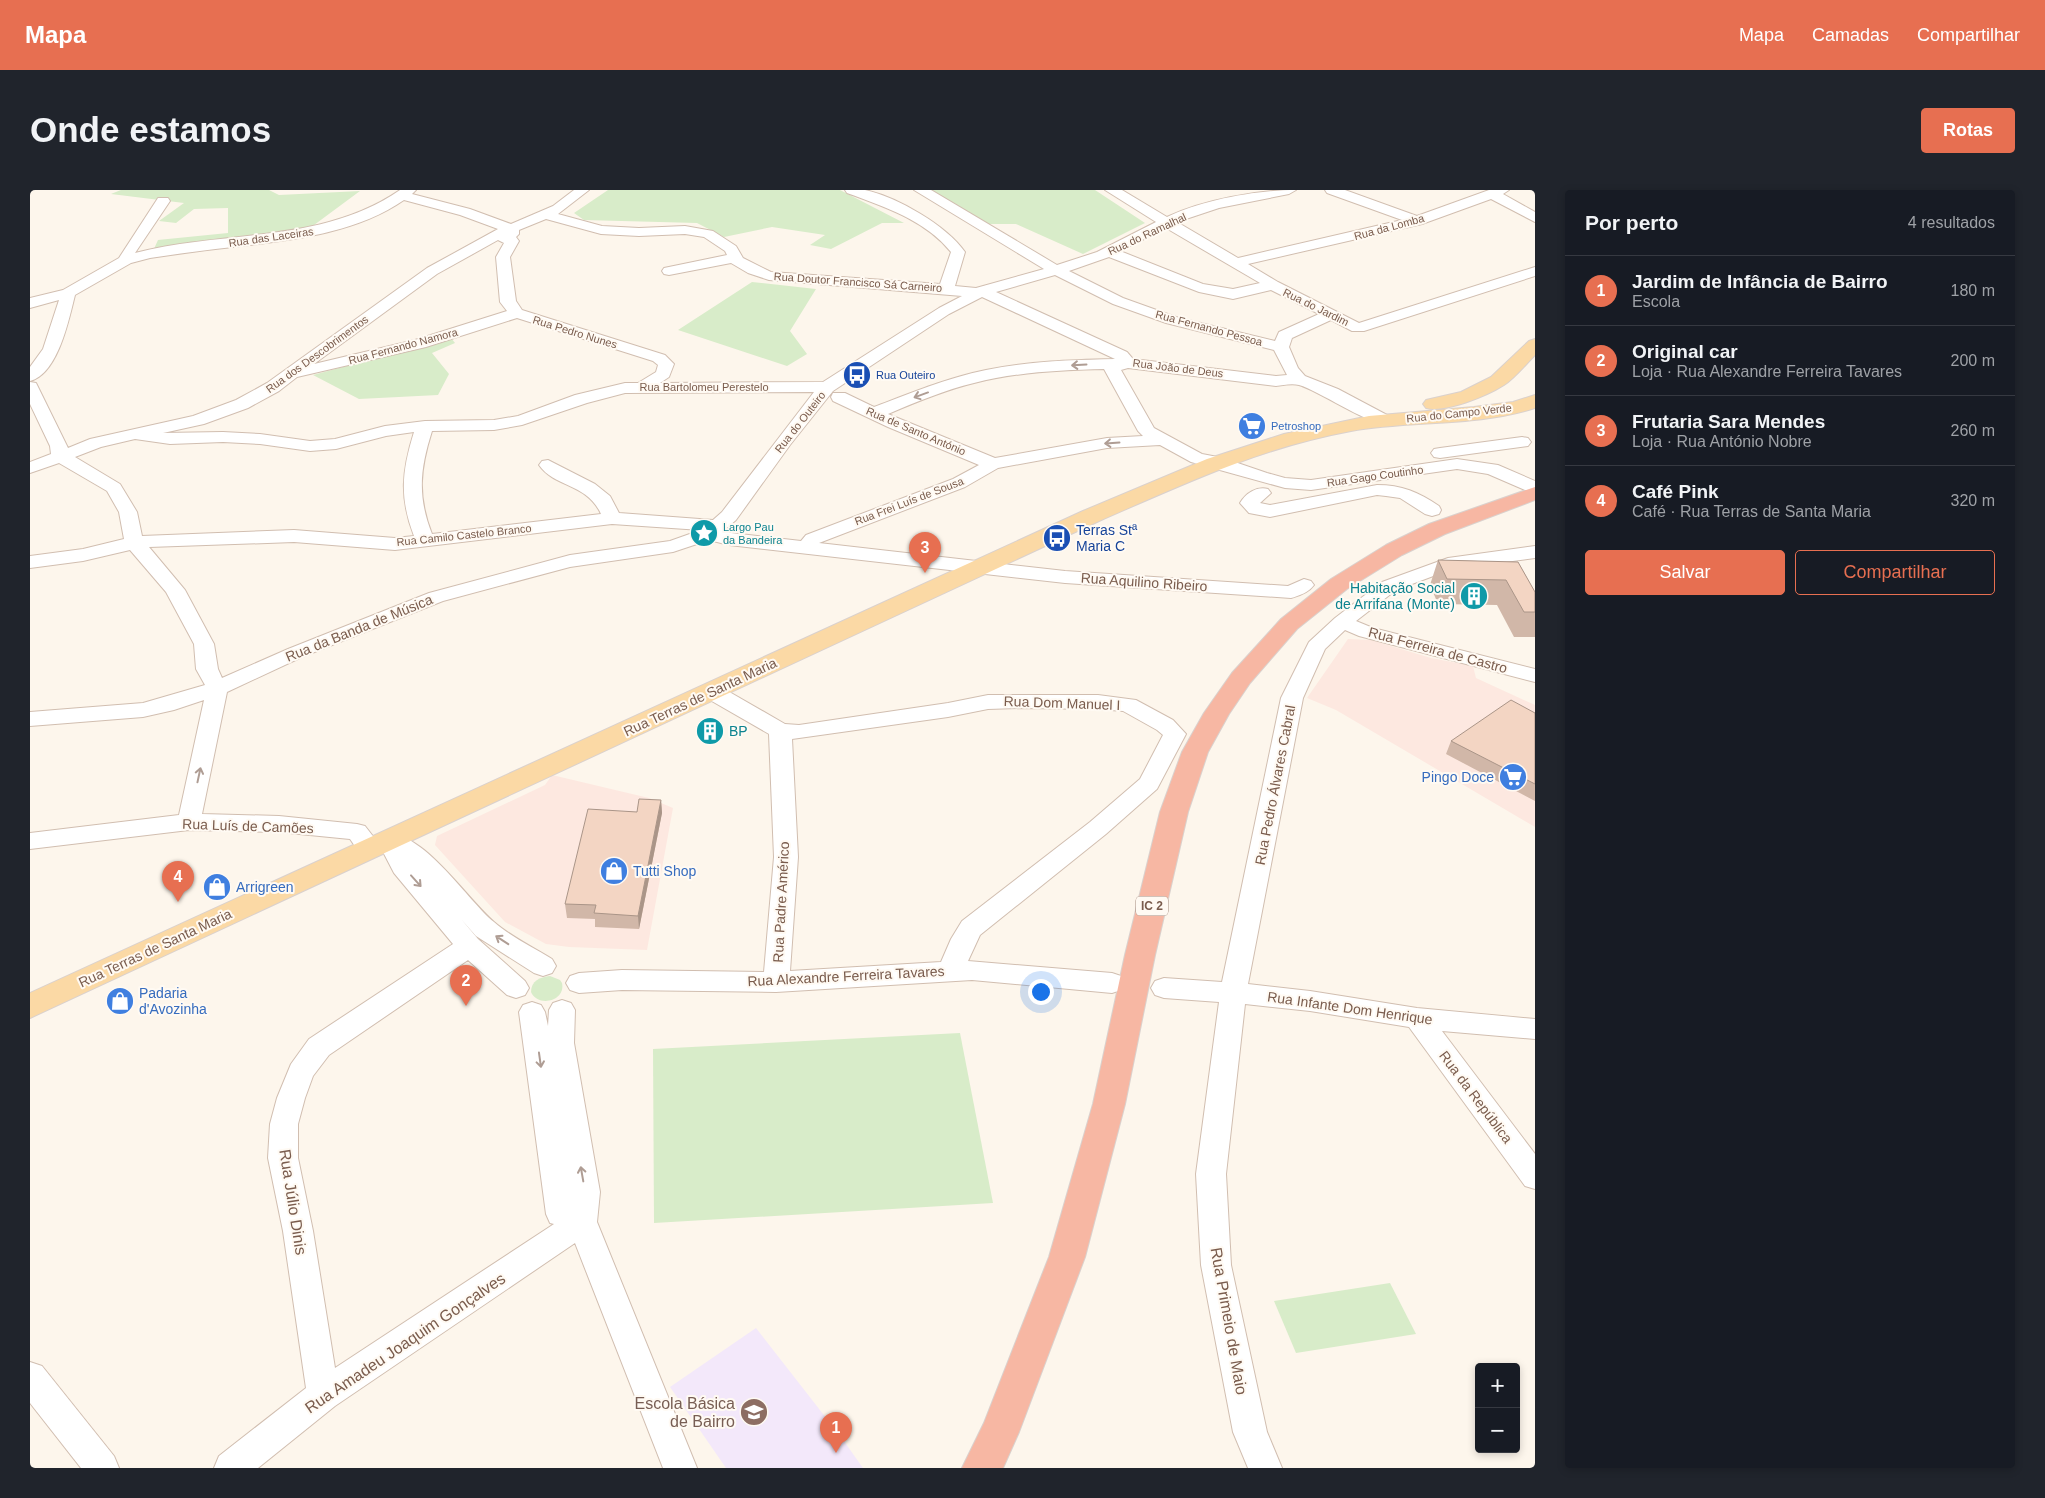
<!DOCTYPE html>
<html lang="pt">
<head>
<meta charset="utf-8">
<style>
  :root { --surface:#171b24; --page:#20242c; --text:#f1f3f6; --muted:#9ea1a6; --line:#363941; --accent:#e76f51 }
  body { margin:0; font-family:Helvetica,sans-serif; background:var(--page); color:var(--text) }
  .controls { position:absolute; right:15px; bottom:15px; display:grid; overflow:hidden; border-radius:5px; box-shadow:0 2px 8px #0003 }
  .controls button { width:45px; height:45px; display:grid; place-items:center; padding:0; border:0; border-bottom:1px solid var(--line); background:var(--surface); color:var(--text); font:25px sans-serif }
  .you { position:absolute; left:1010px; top:801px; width:18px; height:18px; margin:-12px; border:4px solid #fff; border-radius:50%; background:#1a73e8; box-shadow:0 0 0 8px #1a73e833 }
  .badge { display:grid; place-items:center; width:32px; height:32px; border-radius:50%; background:var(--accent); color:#fff; font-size:16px; font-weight:700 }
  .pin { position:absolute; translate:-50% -41px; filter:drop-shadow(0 1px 2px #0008) }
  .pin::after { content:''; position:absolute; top:26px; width:18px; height:15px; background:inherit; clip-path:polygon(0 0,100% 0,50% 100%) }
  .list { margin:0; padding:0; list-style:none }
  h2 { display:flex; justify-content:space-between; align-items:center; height:65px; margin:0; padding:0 20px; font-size:21px }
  h2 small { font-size:16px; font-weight:400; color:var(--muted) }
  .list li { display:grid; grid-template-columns:32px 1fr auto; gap:15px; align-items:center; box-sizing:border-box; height:70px; padding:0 20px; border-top:1px solid var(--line) }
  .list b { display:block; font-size:19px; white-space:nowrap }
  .list p { margin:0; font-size:16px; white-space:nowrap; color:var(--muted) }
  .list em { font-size:16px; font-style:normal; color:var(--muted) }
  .actions { display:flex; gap:10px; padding:15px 20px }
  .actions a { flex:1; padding:11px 0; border:1px solid var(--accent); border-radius:5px; text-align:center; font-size:18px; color:var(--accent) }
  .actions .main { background:var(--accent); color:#fff }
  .map { position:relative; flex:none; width:1505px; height:1278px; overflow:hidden; border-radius:5px }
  header { display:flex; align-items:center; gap:30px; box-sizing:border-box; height:70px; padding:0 25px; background:var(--accent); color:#fff }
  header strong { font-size:24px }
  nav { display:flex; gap:28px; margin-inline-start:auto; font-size:18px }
  .intro { display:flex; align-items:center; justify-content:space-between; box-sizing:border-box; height:120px; padding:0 30px }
  h1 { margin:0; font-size:35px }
  .button { padding:12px 22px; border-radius:5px; background:var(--accent); color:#fff; font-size:18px; font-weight:700 }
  main { display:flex; gap:30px; padding:0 30px }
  aside { flex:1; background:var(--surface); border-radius:5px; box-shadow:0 2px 8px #0003 }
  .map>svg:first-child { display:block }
  .commercial { fill:#fde8e0 }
  .education { fill:#f3e8fa }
  .green { fill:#d8ecc9 }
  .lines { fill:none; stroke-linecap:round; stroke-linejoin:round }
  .minor-casing { stroke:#d1beb0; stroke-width:2 }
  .major-casing { stroke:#dad1cd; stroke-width:2 }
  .highway-casing { stroke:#dad1cd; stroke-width:2 }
  .minor { fill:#fff; fill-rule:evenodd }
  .major { fill:#fbd9a5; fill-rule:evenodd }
  .highway { fill:#f7b7a3; fill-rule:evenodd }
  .wall { fill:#d1b7a8 }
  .shaded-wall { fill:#aa9588 }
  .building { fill:#f3d5c3; stroke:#aa9588 }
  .oneway { stroke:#af9d94 }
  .labels { text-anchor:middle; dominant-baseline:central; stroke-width:4; stroke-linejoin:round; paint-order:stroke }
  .far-street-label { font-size:11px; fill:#7a5c4d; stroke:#fffaf3 }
  .far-transit-label { font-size:11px; fill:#164399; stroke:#fffaf3; text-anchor:start }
  .far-shop-label { font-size:11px; fill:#366cbe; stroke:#fffaf3; text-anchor:start }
  .far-culture-label { font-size:11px; fill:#0d838f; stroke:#fffaf3; text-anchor:start }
  .shield { fill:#fffaf3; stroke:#a28b7f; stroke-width:1 }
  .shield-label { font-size:12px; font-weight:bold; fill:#7a5c4d }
  .transit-label { font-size:14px; fill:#164399; stroke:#fffaf3; text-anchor:start }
  .street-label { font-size:14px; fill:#7a5c4d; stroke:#fffaf3 }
  .culture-label { font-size:14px; fill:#0d838f; stroke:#fffaf3; text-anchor:end }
  .shop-label { font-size:14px; fill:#366cbe; stroke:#fffaf3; text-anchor:start }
  .near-street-label { font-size:16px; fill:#7a5c4d; stroke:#fffaf3 }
  .near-education-label { font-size:16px; fill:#785e54; stroke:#fffaf3; text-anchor:end }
</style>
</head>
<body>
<header>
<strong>Mapa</strong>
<nav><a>Mapa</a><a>Camadas</a><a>Compartilhar</a></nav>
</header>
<div class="intro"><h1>Onde estamos</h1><a class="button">Rotas</a></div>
<main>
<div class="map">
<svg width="1505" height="1278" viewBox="0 0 1505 1278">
  <rect width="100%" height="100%" fill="#fdf6ec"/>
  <g class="commercial">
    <path d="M1318,449L1341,450L1401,468L1443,476L1446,488L1505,515V637L1306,520L1277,508Z"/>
    <path d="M522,585L619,608L643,618L617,760L539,757L516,754L475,732L405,655L407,646L515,595Z"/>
  </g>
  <path class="education" d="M726,1138L811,1247L833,1278H696L640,1197Z"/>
  <g class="green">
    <path d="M91,0H239L249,5L330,1L280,38L123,61L128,50L198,43V18L164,19L146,33L129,31L154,13L81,4Z"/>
    <path d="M578,0H810L874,33H852L801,59L780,55L795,45L742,37L694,47L667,33L554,30L544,23Z"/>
    <path d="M902,0H1065L1115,33L1053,64L986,34H955Z"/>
    <path d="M722,92L786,99L760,141L777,164L757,176L648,140Z"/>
    <path d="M421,148L425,153L402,163L419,184L408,205L329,209L283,185Z"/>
    <path d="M520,786L530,790L532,793C536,811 508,818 501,802C501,791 510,787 520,786Z"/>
    <path d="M930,843L963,1013L624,1033L623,859Z"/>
    <path d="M1360,1093L1386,1144L1266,1163L1244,1111Z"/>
  </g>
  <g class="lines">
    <defs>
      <g id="minor">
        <path d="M370,0H386L382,4L440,19L481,34L523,16L544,0H559L528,24L572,36L609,38L655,36L683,41L706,56L713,68L741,82L910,94L921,62C895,30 855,17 817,3L815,0C821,0 829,0 835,0C867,7 916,35 935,62L925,96L946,98L1014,79L884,0H901L1027,75L1067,62L1126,32L1075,0H1092L1137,27C1172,10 1227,0 1266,0L1259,4L1189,18L1147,32L1208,68L1372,30L1297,3L1295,0H1315L1387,26L1459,0H1479L1473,4L1505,22V32L1461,9L1392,34L1218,74L1248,92L1329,133L1505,77V86L1334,141H1322L1301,130L1262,148L1259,157L1268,178L1275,186L1308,199L1357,225L1360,229L1357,233C1341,237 1290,201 1269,195C1262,193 1253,195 1246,196L1098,178L1091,180L1124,238L1172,264L1193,268L1237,283L1255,288L1281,290L1427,269L1468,275L1505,291V300H1495L1458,284L1427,279L1281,300L1255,298L1161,272L1130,255L1077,258L968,278L935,297L789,353L1035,381L1258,396L1274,389L1281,391L1284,395C1279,402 1269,406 1261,408L1035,393L699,355L679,350L643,362L540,377L413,411L272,467L197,502L172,624L249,626L327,634L335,636L349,654L347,651L351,645C389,634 437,710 464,732C481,747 503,757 522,769L526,776L522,783L513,786L504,783L446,746L431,729L448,749L495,791L499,798L495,805L486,808L477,805L438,770L299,865L283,886L275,908L268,934V968L283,1041L305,1178L524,1034L520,1033L516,1024L489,822L493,815L502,812L511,815L515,822L518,836L519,820L523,813L532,810L541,813L545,820L544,853L570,1002L567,1032L667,1278H633L545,1053L305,1216L228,1278H184L189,1266L276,1198L253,1041L238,968L240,934L247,908L261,874L279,849L423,754L364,683L351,658L348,664C331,669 329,662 320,649L249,642L159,640L0,659V643L149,625L174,510L144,520L113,527L0,536V522L113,513L175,495L166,479L164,454L136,402L100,360L53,371L0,378V366L53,359L94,349L89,322L77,301L29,273L0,283V272L21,264L20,256L0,214V192L6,193L8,197L38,258L60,249L163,226L206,210L237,193L397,78L468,39L430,25L374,10C325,44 261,50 203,57C175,60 147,64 120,68L101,73L45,105C39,129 28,184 0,191V177L13,159L29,110L0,118V108L33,100L89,68L128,8H138L140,11L105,63C193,40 292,54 370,0ZM516,29L571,44L609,46L655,44L674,47L695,61L697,65L634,78L632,81L634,84L639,85L701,73L718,83L739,90L932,106L909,118L793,192L630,193L639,187L644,174L635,165L492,120L486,111L480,67L489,51L486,47L489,44V40ZM1136,38L1230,93L1203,99L1173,94L1090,61ZM468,50L474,53L466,67L470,112L477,121L385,150L284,174L407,84ZM1079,67L1169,102L1203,109L1241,100L1289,124L1249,142L1245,151L1146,127L1093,108L1039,81ZM1025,85L1083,114L1136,133L1244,160L1257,185L1246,186L1103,169L1097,162L966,102ZM952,107L1085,169C1042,170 999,171 956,180C917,188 881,203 844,217L815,203H803L801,207L803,211L858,237L949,275L923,289L776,345L771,351L692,342L706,330L760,255L803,201L919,124ZM487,128L623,171L628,175L626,182L608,193H595L545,205L488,226L464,230L395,231L355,236L305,249L280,251L230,244L193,242L133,243L174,234L218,218L249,201L267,187L396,157ZM1074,179L1108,241L1113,246L1077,248L965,268L858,224C886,212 915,200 944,193C987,182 1031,180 1074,179ZM784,202L692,322L683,330L589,323L580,306L565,294L518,270L512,271L509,275C525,298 557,293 571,324L402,344C387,306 390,279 402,241L464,240L492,235L557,213L595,203ZM384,242C372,281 369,307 384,346L365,348L264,340L112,346L107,322L90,294L45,267L71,257L105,249L140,254L193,252L230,254L280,261L306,259L356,246ZM582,334L671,340L640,351L540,365L399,403L258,459L192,488L188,479L184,454L155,400L119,357L264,352L365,360Z"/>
        <path d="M1492,247L1498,248L1501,252L1498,256L1410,268L1404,267L1401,263L1404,259L1410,258Z"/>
        <path d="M1347,295C1372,295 1388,302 1409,316L1411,320L1409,324L1402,326L1395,324L1370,308L1356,306L1347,305L1240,327L1219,323L1210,313C1216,303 1227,296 1238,299L1241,303L1230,313L1240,315Z"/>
        <path d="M1505,356V368L1422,379L1366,400L1326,431L1343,438L1505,479V492L1329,446L1315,440L1295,459L1273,508L1218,794L1280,801L1387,818L1505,829V849L1412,841L1505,964V999L1495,996L1379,837L1280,821L1215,814L1196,984L1201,1075L1237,1242L1252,1278H1218L1203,1242L1171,1075L1166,984L1189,812L1134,808L1125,805L1121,798L1125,791L1134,788L1192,792L1251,508L1279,452L1305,428L1352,392L1418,368Z"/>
        <path d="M681,494L689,496L755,534L769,535L918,513L958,505H1068L1106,510L1143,530L1156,544L1127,599L1076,644L950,745L938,771L1082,783L1091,786L1095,793L1091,800L1082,803L942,790L746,802L592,800L549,803L540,800L536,793L540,786L549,783L592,780L734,782L744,667L739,544L673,506L670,501L673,496ZM992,518L1068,519L1093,521L1127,540L1133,545L1110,589L1060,632L932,731L921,749L911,772L760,781L768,667L762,549L918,527L958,519Z"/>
        <path d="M0,1172L12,1176L84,1266L89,1278H51L0,1213Z"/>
      </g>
      <g id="major">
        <path d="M1505,149V165C1495,175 1485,188 1474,195C1457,206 1415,223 1396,218L1393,214L1396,210L1431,202L1461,187L1499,151Z"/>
        <path d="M1505,205V218C1446,237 1382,230 1321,241C1229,258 1154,294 1069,331L0,828V803L1053,321L1177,269L1254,244L1339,226L1444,217L1483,212Z"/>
      </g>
      <path id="highway" d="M1505,297V310L1415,344L1372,365L1317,399L1267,439L1220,493L1199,524L1178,562L1158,622L1125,765L1095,914L1055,1067L989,1242L973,1278H932L954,1233L1019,1067L1063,914L1095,765L1130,622L1152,562L1174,523L1202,483L1251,429L1301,389L1356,355L1399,334Z"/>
    </defs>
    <use href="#minor" class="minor-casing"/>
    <use href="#major" class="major-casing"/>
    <use href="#highway" class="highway-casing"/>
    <use href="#minor" class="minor"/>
    <use href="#major" class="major"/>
    <use href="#highway" class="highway"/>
  </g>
  <g class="wall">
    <path d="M1408,370L1488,372L1505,402V447H1484L1467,415L1408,414L1400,395Z"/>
    <path d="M1505,523V611L1416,564L1421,551Z"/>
    <path d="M631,610L632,623L609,739L565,737V729L537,728L535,714L607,622Z"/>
  </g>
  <path class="shaded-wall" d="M631,610L632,623L609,739L608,726Z"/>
  <g class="building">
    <path d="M1408,370L1488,372L1505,402V422H1494L1476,390L1417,389Z"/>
    <path d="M1481,510L1505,523V594L1421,551Z"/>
    <path d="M609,609L631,610L608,726L564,723L566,715L535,714L558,619L607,622Z"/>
  </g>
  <defs><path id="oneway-shaft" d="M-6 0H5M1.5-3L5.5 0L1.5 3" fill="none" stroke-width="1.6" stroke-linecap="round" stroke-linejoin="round" transform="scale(1.25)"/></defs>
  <g class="oneway">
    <use href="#oneway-shaft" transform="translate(1049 175) rotate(177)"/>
    <use href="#oneway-shaft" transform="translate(891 205) rotate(160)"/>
    <use href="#oneway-shaft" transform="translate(1082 253) rotate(176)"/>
    <use href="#oneway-shaft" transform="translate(169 585) rotate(-78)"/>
    <use href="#oneway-shaft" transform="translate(386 691) rotate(48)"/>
    <use href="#oneway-shaft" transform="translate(472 750) rotate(-147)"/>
    <use href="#oneway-shaft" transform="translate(510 870) rotate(82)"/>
    <use href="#oneway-shaft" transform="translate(552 984) rotate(-100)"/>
  </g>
  <defs>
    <symbol id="bus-disc" viewBox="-11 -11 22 22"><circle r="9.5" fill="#1a4fb4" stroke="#fffaf3"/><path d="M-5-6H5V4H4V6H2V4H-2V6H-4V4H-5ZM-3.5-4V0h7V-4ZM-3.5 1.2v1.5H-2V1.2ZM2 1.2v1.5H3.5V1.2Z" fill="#fff"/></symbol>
    <symbol id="supermarket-disc" viewBox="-11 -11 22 22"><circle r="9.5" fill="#3f7fe0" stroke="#fffaf3"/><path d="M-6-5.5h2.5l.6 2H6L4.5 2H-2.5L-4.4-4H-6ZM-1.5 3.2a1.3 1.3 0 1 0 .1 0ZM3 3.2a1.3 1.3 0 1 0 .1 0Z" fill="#fff"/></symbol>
    <symbol id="sight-disc" viewBox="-11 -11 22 22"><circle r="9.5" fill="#0f9aa8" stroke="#fffaf3"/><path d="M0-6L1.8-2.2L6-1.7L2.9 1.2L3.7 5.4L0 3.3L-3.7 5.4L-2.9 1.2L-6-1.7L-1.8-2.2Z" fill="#fff"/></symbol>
    <symbol id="building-disc" viewBox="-11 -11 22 22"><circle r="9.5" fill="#0f9aa8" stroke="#fffaf3"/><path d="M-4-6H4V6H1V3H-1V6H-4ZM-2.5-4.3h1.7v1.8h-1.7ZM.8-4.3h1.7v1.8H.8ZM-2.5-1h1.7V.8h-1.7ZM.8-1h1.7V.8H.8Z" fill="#fff"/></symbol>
    <symbol id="shop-disc" viewBox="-11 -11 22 22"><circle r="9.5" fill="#3f7fe0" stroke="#fffaf3"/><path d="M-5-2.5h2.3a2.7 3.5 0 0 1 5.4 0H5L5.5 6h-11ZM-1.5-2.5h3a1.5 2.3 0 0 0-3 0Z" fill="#fff"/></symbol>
    <symbol id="school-disc" viewBox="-11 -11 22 22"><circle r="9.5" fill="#8d6e63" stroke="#fffaf3"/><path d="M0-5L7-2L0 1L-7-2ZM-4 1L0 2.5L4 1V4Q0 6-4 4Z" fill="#fff"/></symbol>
  </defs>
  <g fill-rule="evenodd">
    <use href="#bus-disc" x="811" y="169" width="32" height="32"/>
    <use href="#supermarket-disc" x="1206" y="220" width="32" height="32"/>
    <use href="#sight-disc" x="658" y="327" width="32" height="32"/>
    <use href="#bus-disc" x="1011" y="332" width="32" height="32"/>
    <use href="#building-disc" x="1428" y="390" width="32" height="32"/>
    <use href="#building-disc" x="664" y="525" width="32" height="32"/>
    <use href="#supermarket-disc" x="1467" y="571" width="32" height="32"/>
    <use href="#shop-disc" x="568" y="665" width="32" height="32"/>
    <use href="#shop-disc" x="171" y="681" width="32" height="32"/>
    <use href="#shop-disc" x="74" y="795" width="32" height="32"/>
    <use href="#school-disc" x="708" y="1206" width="32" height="32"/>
  </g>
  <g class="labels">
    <g class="far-street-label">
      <text transform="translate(1359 37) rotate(-15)">Rua da Lomba</text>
      <text transform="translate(1117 44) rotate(-25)">Rua do Ramalhal</text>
      <text transform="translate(241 47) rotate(-8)">Rua das Laceiras</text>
      <text transform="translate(828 92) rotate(4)">Rua Doutor Francisco Sá Carneiro</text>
      <text transform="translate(1286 117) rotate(26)">Rua do Jardim</text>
      <text transform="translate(1179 138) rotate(15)">Rua Fernando Pessoa</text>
      <text transform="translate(545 142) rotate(17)">Rua Pedro Nunes</text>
      <text transform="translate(373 156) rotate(-15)">Rua Fernando Namora</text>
      <text transform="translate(287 164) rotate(-36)">Rua dos Descobrimentos</text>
      <text transform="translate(1148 178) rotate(7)">Rua João de Deus</text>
      <text x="674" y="197">Rua Bartolomeu Perestelo</text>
      <text transform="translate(1429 223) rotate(-6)">Rua do Campo Verde</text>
      <text transform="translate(770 232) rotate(-52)">Rua do Outeiro</text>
      <text transform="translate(886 241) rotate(23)">Rua de Santo António</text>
      <text transform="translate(1345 286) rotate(-8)">Rua Gago Coutinho</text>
      <text transform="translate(879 311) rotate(-21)">Rua Frei Luís de Sousa</text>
      <text transform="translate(434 345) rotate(-6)">Rua Camilo Castelo Branco</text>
    </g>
    <g class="far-transit-label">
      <text x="846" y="185">Rua Outeiro</text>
    </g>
    <g class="far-shop-label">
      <text x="1241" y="236">Petroshop</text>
    </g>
    <g class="far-culture-label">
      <text x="693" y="337">Largo Pau<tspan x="693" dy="13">da Bandeira</tspan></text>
    </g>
    <rect class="shield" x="1106" y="706.5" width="32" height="19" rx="4"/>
    <g class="shield-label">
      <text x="1122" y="716">IC 2</text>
    </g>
    <g class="transit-label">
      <text x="1046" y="340">Terras Stª<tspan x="1046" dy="16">Maria C</tspan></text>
    </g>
    <g class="street-label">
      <text transform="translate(1114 392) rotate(4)">Rua Aquilino Ribeiro</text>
      <text transform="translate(329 438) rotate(-22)">Rua da Banda de Música</text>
      <text transform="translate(1408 460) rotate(15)">Rua Ferreira de Castro</text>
      <text transform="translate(670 507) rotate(-25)">Rua Terras de Santa Maria</text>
      <text transform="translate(1032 513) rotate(2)">Rua Dom Manuel I</text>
      <text transform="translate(1245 595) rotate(-79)">Rua Pedro Álvares Cabral</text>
      <text transform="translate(218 636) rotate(2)">Rua Luís de Camões</text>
      <text transform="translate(751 712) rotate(-87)">Rua Padre Américo</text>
      <text transform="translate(125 758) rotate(-25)">Rua Terras de Santa Maria</text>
      <text transform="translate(816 786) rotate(-3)">Rua Alexandre Ferreira Tavares</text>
      <text transform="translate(1320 818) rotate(8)">Rua Infante Dom Henrique</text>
      <text transform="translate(1446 907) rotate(53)">Rua da República</text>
    </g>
    <g class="culture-label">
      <text x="1425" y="398">Habitação Social<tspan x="1425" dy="16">de Arrifana (Monte)</tspan></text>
      <text x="699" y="541" text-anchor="start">BP</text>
    </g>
    <g class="shop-label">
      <text x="1464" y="587" text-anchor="end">Pingo Doce</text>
      <text x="603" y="681">Tutti Shop</text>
      <text x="206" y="697">Arrigreen</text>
      <text x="109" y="803">Padaria<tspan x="109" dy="16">d'Avozinha</tspan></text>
    </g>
    <g class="near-street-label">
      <text transform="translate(263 1012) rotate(81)">Rua Júlio Dinis</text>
      <text transform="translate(1199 1131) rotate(80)">Rua Primeio de Maio</text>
      <text transform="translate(375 1153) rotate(-34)">Rua Amadeu Joaquim Gonçalves</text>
    </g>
    <g class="near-education-label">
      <text x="705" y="1213">Escola Básica<tspan x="705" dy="18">de Bairro</tspan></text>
    </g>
  </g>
</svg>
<div class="controls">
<button>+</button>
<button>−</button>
</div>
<div class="you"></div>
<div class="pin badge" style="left:806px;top:1263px">1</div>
<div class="pin badge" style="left:436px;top:816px">2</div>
<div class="pin badge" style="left:895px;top:383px">3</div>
<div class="pin badge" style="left:148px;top:712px">4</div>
</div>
<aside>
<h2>Por perto<small>4 resultados</small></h2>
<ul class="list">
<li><span class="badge">1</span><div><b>Jardim de Infância de Bairro</b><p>Escola</p></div><em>180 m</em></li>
<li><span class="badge">2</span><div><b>Original car</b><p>Loja · Rua Alexandre Ferreira Tavares</p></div><em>200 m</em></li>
<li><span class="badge">3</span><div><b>Frutaria Sara Mendes</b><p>Loja · Rua António Nobre</p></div><em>260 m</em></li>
<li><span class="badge">4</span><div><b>Café Pink</b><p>Café · Rua Terras de Santa Maria</p></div><em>320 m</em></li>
</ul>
<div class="actions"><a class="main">Salvar</a><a>Compartilhar</a></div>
</aside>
</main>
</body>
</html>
